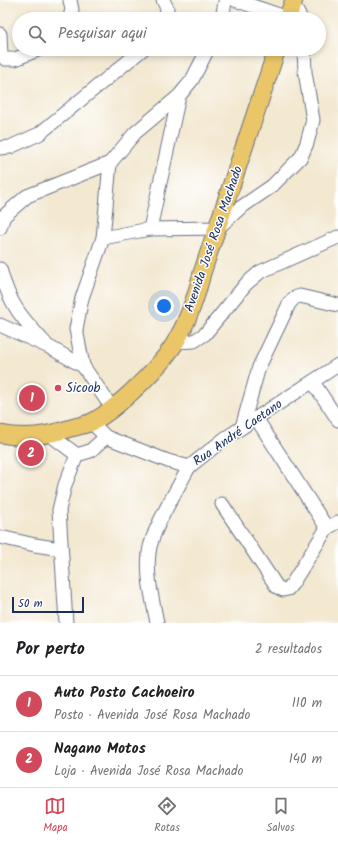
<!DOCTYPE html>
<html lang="pt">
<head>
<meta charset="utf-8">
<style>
  :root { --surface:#fff; --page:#f6f6f6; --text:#202124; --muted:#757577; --line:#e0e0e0; --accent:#d1495b }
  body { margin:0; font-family:Kalam,sans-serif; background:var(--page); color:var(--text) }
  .scale { position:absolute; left:12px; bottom:10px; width:72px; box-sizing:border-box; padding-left:4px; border:2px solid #1b2f5e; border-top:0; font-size:11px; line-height:14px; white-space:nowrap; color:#1b2f5e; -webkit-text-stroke:3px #fff; paint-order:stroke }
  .you { position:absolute; left:164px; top:306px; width:14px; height:14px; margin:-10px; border:3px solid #fff; border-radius:50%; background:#1a73e8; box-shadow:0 0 0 6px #1a73e833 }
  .badge { display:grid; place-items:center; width:26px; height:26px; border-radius:50%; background:var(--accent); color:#fff; font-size:13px; font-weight:700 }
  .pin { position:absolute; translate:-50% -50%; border:2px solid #fff; box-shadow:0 1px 4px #0006 }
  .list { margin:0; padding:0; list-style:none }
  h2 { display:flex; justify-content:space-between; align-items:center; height:52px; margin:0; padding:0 16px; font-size:17px }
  h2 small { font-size:13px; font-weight:400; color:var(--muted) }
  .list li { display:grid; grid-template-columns:26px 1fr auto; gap:12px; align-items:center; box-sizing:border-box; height:56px; padding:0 16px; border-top:1px solid var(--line) }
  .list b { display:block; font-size:15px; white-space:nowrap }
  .list p { margin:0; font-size:13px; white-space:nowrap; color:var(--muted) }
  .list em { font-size:13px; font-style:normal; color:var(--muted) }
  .icon { flex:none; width:22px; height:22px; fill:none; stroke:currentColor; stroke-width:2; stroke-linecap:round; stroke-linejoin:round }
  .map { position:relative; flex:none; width:338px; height:623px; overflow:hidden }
  .search { position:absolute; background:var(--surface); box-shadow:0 2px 6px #0003; left:12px; right:12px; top:12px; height:44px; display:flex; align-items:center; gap:10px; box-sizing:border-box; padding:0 14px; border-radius:22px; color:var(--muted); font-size:15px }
  .sheet { height:164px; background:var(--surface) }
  nav { display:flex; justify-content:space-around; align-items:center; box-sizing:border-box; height:56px; border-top:1px solid var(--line); background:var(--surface); font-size:11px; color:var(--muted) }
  nav a { display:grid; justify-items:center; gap:2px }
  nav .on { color:var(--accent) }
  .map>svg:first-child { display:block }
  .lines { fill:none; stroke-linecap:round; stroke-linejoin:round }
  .minor-casing { stroke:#677086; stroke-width:15 }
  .major-casing { stroke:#677086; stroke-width:19 }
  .minor { stroke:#fff; stroke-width:13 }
  .major { stroke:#eac669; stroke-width:17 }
  .poi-dot { fill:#d1495b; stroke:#fff; stroke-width:1.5 }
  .labels { text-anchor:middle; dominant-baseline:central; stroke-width:3; stroke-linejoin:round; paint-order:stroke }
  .street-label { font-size:13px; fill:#1b2f5e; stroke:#fff }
  .poi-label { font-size:13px; fill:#1b2f5e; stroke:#fff; text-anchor:start }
</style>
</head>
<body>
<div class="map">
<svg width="338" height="623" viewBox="0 0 338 623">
  <rect width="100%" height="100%" fill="#fff"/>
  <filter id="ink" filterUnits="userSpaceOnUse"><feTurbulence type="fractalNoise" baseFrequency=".025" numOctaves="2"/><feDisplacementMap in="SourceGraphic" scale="8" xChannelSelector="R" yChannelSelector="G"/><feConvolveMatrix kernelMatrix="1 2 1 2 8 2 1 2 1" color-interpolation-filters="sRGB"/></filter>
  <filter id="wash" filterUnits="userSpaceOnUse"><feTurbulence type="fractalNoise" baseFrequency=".012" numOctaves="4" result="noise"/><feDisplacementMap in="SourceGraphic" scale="16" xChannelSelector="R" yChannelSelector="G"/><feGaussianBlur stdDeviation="0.9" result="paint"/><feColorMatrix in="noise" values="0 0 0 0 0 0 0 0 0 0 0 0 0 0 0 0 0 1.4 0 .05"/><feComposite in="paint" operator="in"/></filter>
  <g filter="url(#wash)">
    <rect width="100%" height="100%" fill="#f3e8d0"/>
  </g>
  <g filter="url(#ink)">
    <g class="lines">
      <defs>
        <g id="minor">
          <path d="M163,0L167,8L166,19"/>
          <path d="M235,0L288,18"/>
          <path d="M292,3L301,19"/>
          <path d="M69,19L72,10L70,0"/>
          <path d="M226,19L223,13L225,2L227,0"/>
          <path d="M0,34L1,55L5,59H15L40,49"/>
          <path d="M0,148L10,147L39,134L143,49"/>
          <path d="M0,228L4,216L27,196L110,163L135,133L179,96L192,80L208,49"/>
          <path d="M150,229L179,96"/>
          <path d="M103,238L150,229L218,228L240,208L272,186L301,157L307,143L313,120L305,72L304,49"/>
          <path d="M0,269C10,305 20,316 45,343"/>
          <path d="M0,325L49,347L83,366L112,408"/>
          <path d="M176,342L194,341L205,334L246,284L260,272L338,237"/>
          <path d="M83,366L76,329L82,298L103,238L110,163"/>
          <path d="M313,382L338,420"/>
          <path d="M256,418L327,528"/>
          <path d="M91,422L106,437L168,461L189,467L224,439L338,365"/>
          <path d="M242,427L259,367L289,304L294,298L300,296L338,305"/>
          <path d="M49,434L77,455"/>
          <path d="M222,504L277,587L283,590L288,589L292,584L327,528L338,522"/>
          <path d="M0,537L35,545L61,549"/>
          <path d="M66,623L59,510L65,485L77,455L90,451L106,437"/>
          <path d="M157,623C153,601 146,576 149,553C151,531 178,488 189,467"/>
        </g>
        <g id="major">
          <path d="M287,19L294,0"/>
          <path d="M0,434C27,439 45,436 71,428C78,426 85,425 92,422C116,410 161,366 175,343C188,321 196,298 202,273L277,49"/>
        </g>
      </defs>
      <use href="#minor" class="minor-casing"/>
      <use href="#major" class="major-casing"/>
      <use href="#minor" class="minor"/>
      <use href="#major" class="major"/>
    </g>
  </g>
  <circle class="poi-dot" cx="58" cy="388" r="4"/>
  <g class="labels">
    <g class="street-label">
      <text transform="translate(214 239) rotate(-71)">Avenida José Rosa Machado</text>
      <text transform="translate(238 433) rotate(-35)">Rua André Caetano</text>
    </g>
    <g class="poi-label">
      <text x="66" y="388">Sicoob</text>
    </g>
  </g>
</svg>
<div class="scale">50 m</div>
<div class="you"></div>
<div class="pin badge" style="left:32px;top:398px">1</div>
<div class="pin badge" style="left:31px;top:453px">2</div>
<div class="search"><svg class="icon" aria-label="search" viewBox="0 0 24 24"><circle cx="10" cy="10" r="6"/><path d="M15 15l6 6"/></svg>Pesquisar aqui</div>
</div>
<section class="sheet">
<h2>Por perto<small>2 resultados</small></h2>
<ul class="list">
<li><span class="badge">1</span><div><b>Auto Posto Cachoeiro</b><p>Posto · Avenida José Rosa Machado</p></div><em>110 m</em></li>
<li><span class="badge">2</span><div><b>Nagano Motos</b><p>Loja · Avenida José Rosa Machado</p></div><em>140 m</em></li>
</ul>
</section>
<nav>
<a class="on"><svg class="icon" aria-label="map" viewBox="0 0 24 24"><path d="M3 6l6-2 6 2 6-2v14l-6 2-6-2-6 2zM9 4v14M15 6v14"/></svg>Mapa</a>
<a><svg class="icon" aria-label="directions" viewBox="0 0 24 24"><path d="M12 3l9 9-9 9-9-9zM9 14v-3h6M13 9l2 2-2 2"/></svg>Rotas</a>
<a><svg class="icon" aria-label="saved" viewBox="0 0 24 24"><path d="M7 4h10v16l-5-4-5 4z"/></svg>Salvos</a>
</nav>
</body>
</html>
